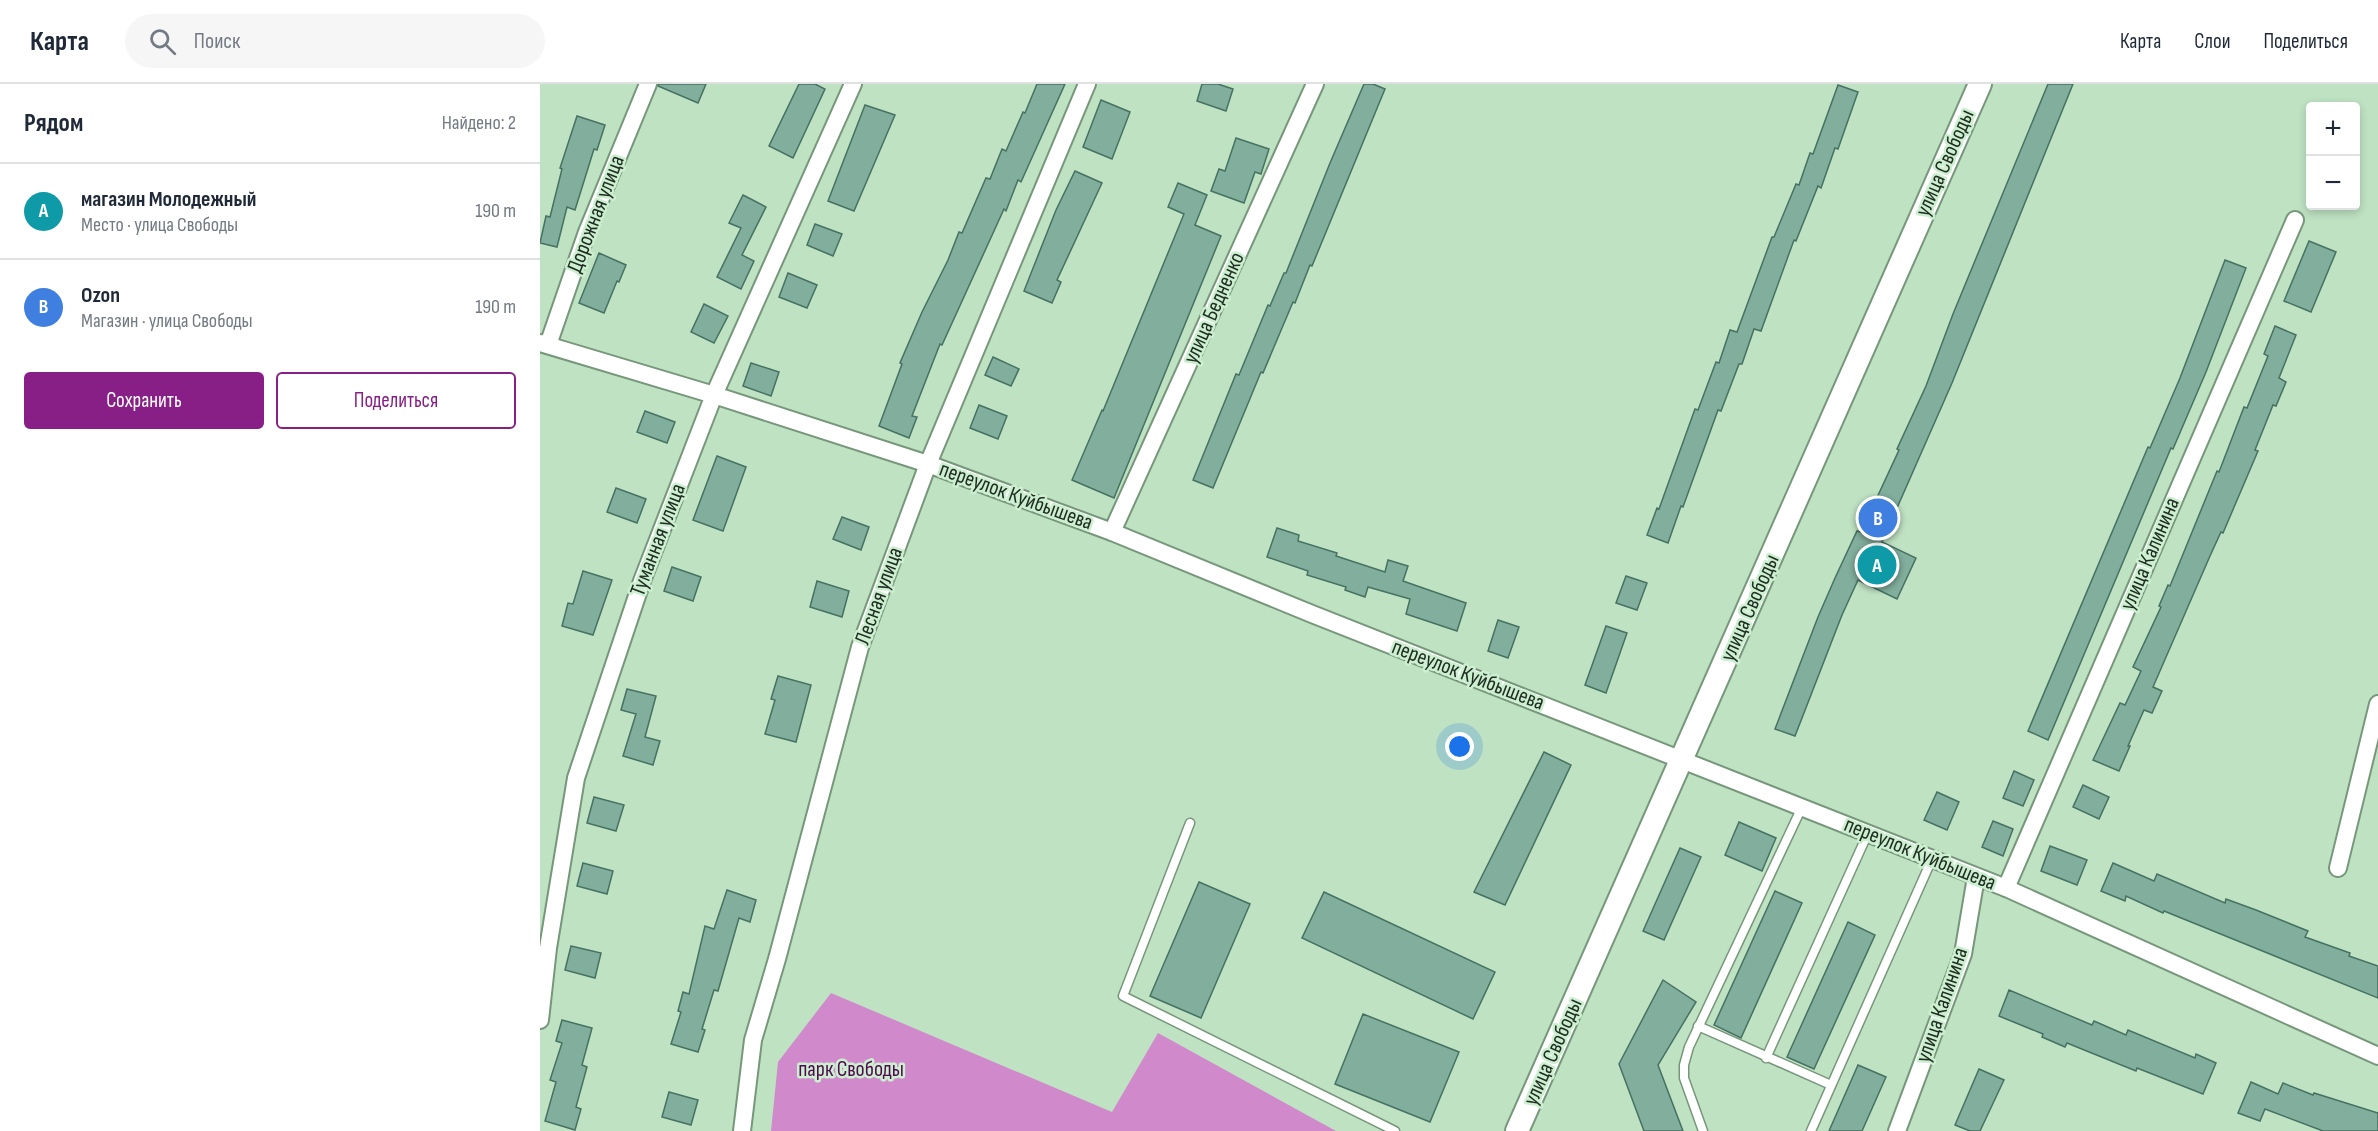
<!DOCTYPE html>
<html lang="ru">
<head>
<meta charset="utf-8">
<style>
  :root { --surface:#fff; --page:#f6f6f7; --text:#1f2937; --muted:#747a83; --line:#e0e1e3; --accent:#881f86 }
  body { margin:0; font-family:"Sofia Sans Condensed",sans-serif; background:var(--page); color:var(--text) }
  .controls { position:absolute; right:18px; top:18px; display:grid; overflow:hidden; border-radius:6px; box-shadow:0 3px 9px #0003 }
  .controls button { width:54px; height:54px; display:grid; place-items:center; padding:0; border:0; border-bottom:2px solid var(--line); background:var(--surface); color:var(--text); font:30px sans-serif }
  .you { position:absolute; left:920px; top:663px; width:21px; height:21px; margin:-15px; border:4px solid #fff; border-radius:50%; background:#1a73e8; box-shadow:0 0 0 9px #1a73e833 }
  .badge { display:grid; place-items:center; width:39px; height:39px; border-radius:50%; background:var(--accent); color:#fff; font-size:20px; font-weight:700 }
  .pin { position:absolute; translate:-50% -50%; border:3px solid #fff; box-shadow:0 2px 6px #0006 }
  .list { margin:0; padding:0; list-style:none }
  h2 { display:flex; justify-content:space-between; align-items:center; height:78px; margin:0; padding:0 24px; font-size:26px }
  h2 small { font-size:20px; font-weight:400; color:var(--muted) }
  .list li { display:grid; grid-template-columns:39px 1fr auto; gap:18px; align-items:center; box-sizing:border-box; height:96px; padding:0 24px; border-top:2px solid var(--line) }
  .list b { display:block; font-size:22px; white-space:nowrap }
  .list p { margin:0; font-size:20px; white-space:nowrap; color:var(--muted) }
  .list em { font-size:20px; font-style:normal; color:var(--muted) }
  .actions { display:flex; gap:12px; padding:18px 24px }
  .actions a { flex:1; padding:14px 0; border:2px solid var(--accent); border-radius:6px; text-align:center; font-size:21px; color:var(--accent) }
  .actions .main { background:var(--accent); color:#fff }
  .icon { flex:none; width:33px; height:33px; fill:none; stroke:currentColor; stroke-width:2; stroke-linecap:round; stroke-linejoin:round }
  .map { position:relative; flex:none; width:1838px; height:1047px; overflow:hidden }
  header { display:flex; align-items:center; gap:36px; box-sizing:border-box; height:84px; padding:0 30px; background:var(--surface); border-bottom:2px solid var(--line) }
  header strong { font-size:28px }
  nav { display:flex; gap:33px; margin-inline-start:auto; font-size:21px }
  .search { width:420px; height:54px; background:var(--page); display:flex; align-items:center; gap:15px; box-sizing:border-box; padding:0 21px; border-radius:33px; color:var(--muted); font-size:22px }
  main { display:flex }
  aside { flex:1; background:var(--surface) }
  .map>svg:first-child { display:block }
  .green { fill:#d08acc }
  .building { fill:#81ae9d; stroke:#467262; stroke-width:1.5 }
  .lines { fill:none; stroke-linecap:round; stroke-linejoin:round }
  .lane-casing { stroke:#77977b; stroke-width:11 }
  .street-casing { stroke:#77977b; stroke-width:20 }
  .secondary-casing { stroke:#77977b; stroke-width:26 }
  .lane { stroke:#fff; stroke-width:8 }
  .street { stroke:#fff; stroke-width:16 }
  .secondary { stroke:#fff; stroke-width:22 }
  .labels { text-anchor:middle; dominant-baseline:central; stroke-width:5; stroke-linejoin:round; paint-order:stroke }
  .street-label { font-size:22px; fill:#202d22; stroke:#ccefd0 }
  .park-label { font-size:22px; fill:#510850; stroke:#ccefd0 }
</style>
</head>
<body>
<header>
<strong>Карта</strong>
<div class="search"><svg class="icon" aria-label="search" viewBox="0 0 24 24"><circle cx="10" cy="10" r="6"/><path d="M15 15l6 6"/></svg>Поиск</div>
<nav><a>Карта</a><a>Слои</a><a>Поделиться</a></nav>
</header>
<main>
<aside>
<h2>Рядом<small>Найдено: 2</small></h2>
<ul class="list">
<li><span class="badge" style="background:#0f9aa8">A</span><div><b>магазин Молодежный</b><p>Место · улица Свободы</p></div><em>190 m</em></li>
<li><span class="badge" style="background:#3f7fe0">B</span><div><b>Ozon</b><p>Магазин · улица Свободы</p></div><em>190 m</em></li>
</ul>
<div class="actions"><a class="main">Сохранить</a><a>Поделиться</a></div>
</aside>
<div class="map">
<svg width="1838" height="1047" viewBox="0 0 1838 1047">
  <rect width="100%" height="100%" fill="#bfe2c3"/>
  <path class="green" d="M291,909L572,1028L618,949L796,1047H231L238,978Z"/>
  <g class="building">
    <path d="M118,0H166L158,19L118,2Z"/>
    <path d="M259,0H275L285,5L253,74L229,62Z"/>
    <path d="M497,0H525L481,98L478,96L466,127L464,125L402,261L400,260L372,332L377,333L369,354L339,342L362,280L360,279L382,228L408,176L419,148L422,149L446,94L450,95L462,65L466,67L483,28L485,29Z"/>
    <path d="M662,0H678L693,5L686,27L657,17Z"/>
    <path d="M824,0H833L845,5L772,182L770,181L755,219L753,218L723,289L721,288L673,404L653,396L696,290L699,291L728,221L730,222L744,189H746L790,79Z"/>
    <path d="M1508,0H1533L1412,299L1342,458L1376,474L1357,515L1318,496L1302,531L1255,652L1235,645L1278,533L1295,494L1317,447L1321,448L1359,366L1357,365L1386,302L1413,230Z"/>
    <path d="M1298,1L1318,8L1298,65L1295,64L1281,104L1278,102L1256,157L1254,156L1221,247L1214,245L1202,280H1199L1181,327L1178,326L1143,423L1141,422L1128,459L1107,451L1117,424L1119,425L1155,325L1158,326L1176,278L1179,279L1190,246L1197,248L1232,153H1234L1256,100L1259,101L1270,69L1273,70Z"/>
    <path d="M561,16L590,28L572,75L543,63Z"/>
    <path d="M325,21L355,31L314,127L288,117Z"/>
    <path d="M37,32L65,41L57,66L54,65L35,126L27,123L17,163L0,159L6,132L10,133L22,85L20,84Z"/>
    <path d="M696,54L729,65L721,90L715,88L704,119L671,107L679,85L685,87Z"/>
    <path d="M535,87L562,99L517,196L521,198L512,219L484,207L516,126Z"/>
    <path d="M638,99L667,111L655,141L681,152L574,414L532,396L562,326L563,327L644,130L628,123Z"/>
    <path d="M203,111L226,123L202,171L214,177L201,205L177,193L201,144L189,139Z"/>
    <path d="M275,140L302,150L293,172L267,161Z"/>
    <path d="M1769,157L1796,168L1771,228L1744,217Z"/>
    <path d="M59,169L86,181L79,198L77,197L64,229L39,219Z"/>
    <path d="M1685,176L1706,184L1666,288L1633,365L1631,364L1508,656L1488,647L1608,363L1610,364L1640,294Z"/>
    <path d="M248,189L277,201L267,224L239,213Z"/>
    <path d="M164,220L188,232L174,259L151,248Z"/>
    <path d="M1735,242L1756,251L1739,294L1746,298L1736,322L1733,321L1715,366L1718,367L1683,449L1681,448L1670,472L1613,603L1622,607L1612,629L1604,626L1588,662H1590L1579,687L1553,676L1580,619L1585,621L1601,587L1593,583L1621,523L1619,522L1628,501L1630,502L1677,387L1679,388L1704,323L1707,324L1728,272L1724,270Z"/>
    <path d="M453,273L479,285L471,302L445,291Z"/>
    <path d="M211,279L239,288L231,312L203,302Z"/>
    <path d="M439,321L467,332L458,355L430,344Z"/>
    <path d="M105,327L135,338L127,359L97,348Z"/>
    <path d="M177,372L206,383L183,447L153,436Z"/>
    <path d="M76,404L106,415L97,439L67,428Z"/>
    <path d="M302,433L329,443L321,466L293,455Z"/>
    <path d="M737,444L759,451L758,457L797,469L796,472L845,488L848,476L868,482L863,497L926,519L917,547L866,530L870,515L828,503L825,513L805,506L806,503L767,491L768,487L727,473Z"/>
    <path d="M132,483L161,493L153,517L124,507Z"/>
    <path d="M43,487L72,496L53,551L22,542L28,519L33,520Z"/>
    <path d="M1086,492L1107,499L1097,526L1076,519Z"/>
    <path d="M277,497L309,507L302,533L270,523Z"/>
    <path d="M958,536L979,543L968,574L948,567Z"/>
    <path d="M1066,542L1087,549L1066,609L1045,601Z"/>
    <path d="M238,592L271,601L256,658L225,650L235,616L231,615Z"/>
    <path d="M87,605L116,612L105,653L120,657L113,681L83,672L96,630L81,626Z"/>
    <path d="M1004,668L1031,681L965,821L934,808Z"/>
    <path d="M1474,687L1494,696L1483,722L1463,714Z"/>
    <path d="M1543,701L1569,713L1559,735L1533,723Z"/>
    <path d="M1397,708L1419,718L1407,746L1384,736Z"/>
    <path d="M54,713L84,721L76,747L47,739Z"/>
    <path d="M1453,737L1473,745L1463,772L1442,763Z"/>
    <path d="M1199,738L1236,754L1222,787L1185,771Z"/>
    <path d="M1510,762L1547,776L1537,801L1501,787Z"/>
    <path d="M1140,764L1161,773L1124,856L1103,847Z"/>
    <path d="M43,779L73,787L67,810L37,802Z"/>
    <path d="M1573,779L1614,797L1617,790L1685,819L1686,815L1716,826L1768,847L1765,853L1810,869L1809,872L1838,882V914L1624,827L1623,829L1586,812L1585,817L1561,807Z"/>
    <path d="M659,798L710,820L661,934L610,912Z"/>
    <path d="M187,806L216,816L210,838L199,834L178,907L174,906L162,945L165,946L158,968L131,960L141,928L138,927L143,908L149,910L165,842L174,845Z"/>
    <path d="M1235,807L1262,819L1201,954L1174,941Z"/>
    <path d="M784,808L955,888L933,935L762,854Z"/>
    <path d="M1308,838L1335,851L1274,985L1247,973Z"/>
    <path d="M31,862L61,869L55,894L25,886Z"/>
    <path d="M1123,896L1156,918L1118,981L1143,1047H1104L1079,980Z"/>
    <path d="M1469,906L1552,941L1554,937L1586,951L1588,946L1655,974L1656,970L1676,979L1663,1010L1597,984L1596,987L1527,959L1525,963L1502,953L1503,950L1459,932Z"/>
    <path d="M823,930L919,968L890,1038L795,1000Z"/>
    <path d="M22,936L52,944L42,981L47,983L36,1023L41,1025L35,1046L5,1037L16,998L10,996L22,959L16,957Z"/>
    <path d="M1318,981L1346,993L1322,1047H1289Z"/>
    <path d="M1439,985L1464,996L1440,1047H1430L1415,1041Z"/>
    <path d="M1711,998L1738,1010L1743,999L1773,1011L1774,1009L1838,1029V1047H1783L1725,1025L1720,1037L1698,1029Z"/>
    <path d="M129,1008L158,1016L151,1041L122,1033Z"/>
  </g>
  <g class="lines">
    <defs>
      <g id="lane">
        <path d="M650,739L583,912L855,1047"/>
        <path d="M1158,942L1291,1001"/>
        <path d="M1226,974L1328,749"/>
        <path d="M1163,1047L1144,994V981L1149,963L1262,723"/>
        <path d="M1271,1047L1392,775"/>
      </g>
      <g id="street">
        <path d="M0,259L174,311L388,380L572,448L772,530L1466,804L1838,972"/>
        <path d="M8,261L47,148L108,0"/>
        <path d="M572,448L775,0"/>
        <path d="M1798,784L1838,620"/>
        <path d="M1466,804L1755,136"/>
        <path d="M0,936L8,864L36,694L102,497L174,311L313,0"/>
        <path d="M202,1047L213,956L237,875L320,563L388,380L547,0"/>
        <path d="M1357,1047L1423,870L1436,793"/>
      </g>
      <path id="secondary" d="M977,1047L1440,0"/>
    </defs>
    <use href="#lane" class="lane-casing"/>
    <use href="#street" class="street-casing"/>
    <use href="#secondary" class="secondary-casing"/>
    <use href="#lane" class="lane"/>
    <use href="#street" class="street"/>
    <use href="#secondary" class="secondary"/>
  </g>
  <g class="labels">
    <g class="street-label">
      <text transform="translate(1405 79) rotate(-66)">улица Свободы</text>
      <text transform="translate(56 130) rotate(-69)">Дорожная улица</text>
      <text transform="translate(674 224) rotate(-66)">улица Бедненко</text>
      <text transform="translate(476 412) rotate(20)">переулок Куйбышева</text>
      <text transform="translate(118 456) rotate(-69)">Туманная улица</text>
      <text transform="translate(1610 470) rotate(-67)">улица Калинина</text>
      <text transform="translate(339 512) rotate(-70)">Лесная улица</text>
      <text transform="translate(1210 524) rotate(-66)">улица Свободы</text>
      <text transform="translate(928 591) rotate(21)">переулок Куйбышева</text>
      <text transform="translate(1380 770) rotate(22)">переулок Куйбышева</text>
      <text transform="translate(1402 921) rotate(-71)">улица Калинина</text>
      <text transform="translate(1013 968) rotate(-66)">улица Свободы</text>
    </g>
    <g class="park-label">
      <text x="311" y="985">парк Свободы</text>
    </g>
  </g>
</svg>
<div class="controls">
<button>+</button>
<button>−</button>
</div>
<div class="you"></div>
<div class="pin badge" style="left:1337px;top:481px;background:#0f9aa8">A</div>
<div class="pin badge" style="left:1338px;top:434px;background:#3f7fe0">B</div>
</div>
</main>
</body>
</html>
